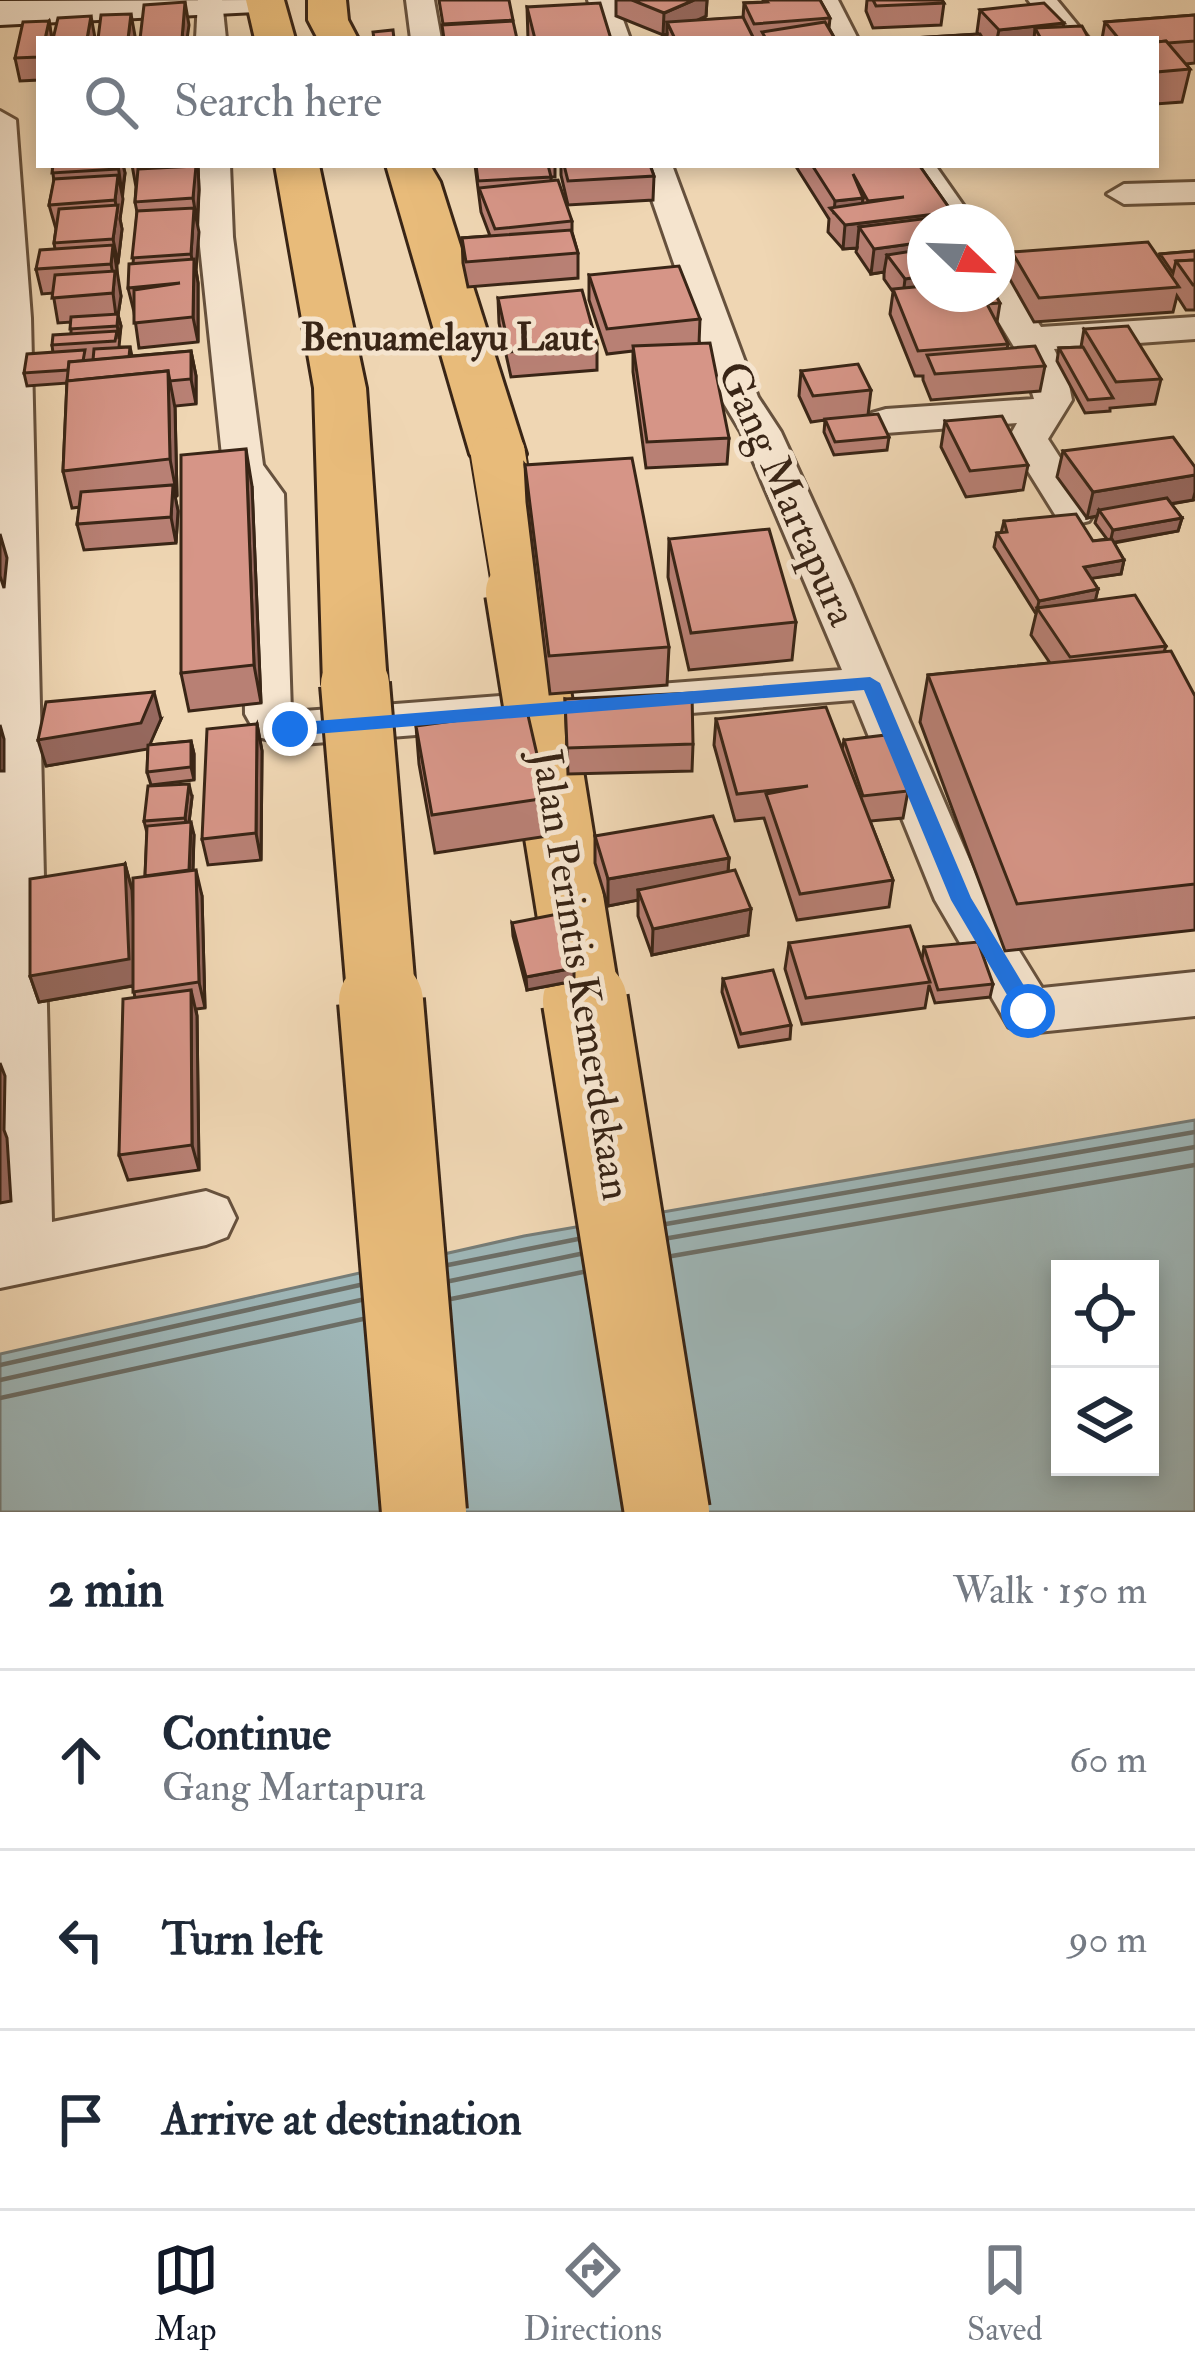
<!DOCTYPE html>
<html lang="en">
<head>
<meta charset="utf-8">
<style>
  :root { --surface:#fff; --page:#f2f2f3; --text:#1f2937; --muted:#747a83; --line:#e0e1e3; --accent:#111827 }
  body { margin:0; font-family:"IM FELL Double Pica",serif; background:var(--page); color:var(--text) }
  .controls { position:absolute; right:36px; bottom:36px; display:grid; overflow:hidden; border-radius:0px; box-shadow:0 6px 18px #0003 }
  .controls button { width:108px; height:108px; display:grid; place-items:center; padding:0; border:0; border-bottom:3px solid var(--line); background:var(--surface); color:var(--text); font:60px sans-serif }
  .compass { position:absolute; left:907px; top:204px; width:108px; height:108px; border-radius:50%; background:var(--surface); box-shadow:0 6px 18px #0003; rotate:113deg }
  .stop { position:absolute; width:36px; height:36px; margin:-27px; border:9px solid #1a73e8; border-radius:50%; background:#fff }
  .stop.end { background:#1a73e8; border-color:#fff; box-shadow:0 3px 12px #0008 }
  .list { margin:0; padding:0; list-style:none }
  h2 { display:flex; justify-content:space-between; align-items:center; height:156px; margin:0; padding:0 48px; font-size:51px }
  h2 small { font-size:39px; font-weight:400; color:var(--muted) }
  .list li { display:grid; grid-template-columns:78px 1fr auto; gap:36px; align-items:center; box-sizing:border-box; height:180px; padding:0 48px; border-top:3px solid var(--line) }
  .list b { display:block; font-size:45px; white-space:nowrap }
  .list p { margin:0; font-size:39px; white-space:nowrap; color:var(--muted) }
  .list em { font-size:39px; font-style:normal; color:var(--muted) }
  .icon { flex:none; width:66px; height:66px; fill:none; stroke:currentColor; stroke-width:2; stroke-linecap:round; stroke-linejoin:round }
  .map { position:relative; flex:none; width:1195px; height:1512px; overflow:hidden }
  .search { position:absolute; background:var(--surface); box-shadow:0 6px 18px #0003; left:36px; right:36px; top:36px; height:132px; display:flex; align-items:center; gap:30px; box-sizing:border-box; padding:0 42px; border-radius:0px; color:var(--muted); font-size:45px }
  .sheet { height:696px; background:var(--surface) }
  nav { display:flex; justify-content:space-around; align-items:center; box-sizing:border-box; height:168px; border-top:3px solid var(--line); background:var(--surface); font-size:33px; color:var(--muted) }
  nav a { display:grid; justify-items:center; gap:6px }
  nav .on { color:var(--accent) }
  .map>svg:first-child { display:block }
  .water { fill:#9eb6b7; stroke:#767c77; stroke-width:3; fill-rule:evenodd }
  .lines { fill:none; stroke-linecap:round; stroke-linejoin:round }
  .shore { stroke:#6c6e66; stroke-width:4.5 }
  .minor-casing { stroke:#66513d; stroke-width:6 }
  .secondary-casing { stroke:#392516; stroke-width:6 }
  .trunk-casing { stroke:#392516; stroke-width:6 }
  .minor { fill:#f5e4ce; fill-rule:evenodd }
  .secondary { fill:#f5e4ce; fill-rule:evenodd }
  .trunk { fill:#e8bb7a; fill-rule:evenodd }
  .trunk-bridge-far2-casing { stroke:#392516; stroke-width:58; stroke-linecap:butt }
  .trunk-bridge-far1-casing { stroke:#392516; stroke-width:74; stroke-linecap:butt }
  .trunk-bridge-casing { stroke:#392516; stroke-width:90; stroke-linecap:butt }
  .trunk-bridge-far2 { stroke:#e8bb7a; stroke-width:54 }
  .trunk-bridge-far1 { stroke:#e8bb7a; stroke-width:68 }
  .trunk-bridge { stroke:#e8bb7a; stroke-width:84 }
  .wall { fill:#b88074; stroke:#392516; stroke-width:3 }
  .shaded-wall { fill:#96685e; stroke:#392516; stroke-width:3 }
  .building { fill:#d69587; stroke:#392516; stroke-width:3 }
  .route { fill:#1a73e8 }
  .labels { text-anchor:middle; dominant-baseline:central; stroke-width:10; stroke-linejoin:round; paint-order:stroke }
  .far-quarter-label { font-size:39px; font-weight:bold; fill:#392516; stroke:#f5e4ce }
  .street-label { font-size:42px; fill:#392516; stroke:#f5e4ce }
</style>
</head>
<body>
<div class="map">
<svg width="1195" height="1512" viewBox="0 0 1195 1512">
  <rect width="100%" height="100%" fill="#efd6b3"/>
  <filter id="stains"><feTurbulence type="fractalNoise" baseFrequency=".00167" numOctaves="4"/><feColorMatrix values="0 0 0 0 .2 0 0 0 0 .09 0 0 0 0 .02 0 0 0 .5 -.17"/></filter>
  <radialGradient id="worn" r=".72"><stop offset=".6" stop-color="#630" stop-opacity="0"/><stop offset="1" stop-color="#630" stop-opacity=".3"/></radialGradient>
  <path class="water" d="M1195,1120V1512H0V1354L524,1236ZM1060,1269H1150V1467H1060Z"/>
  <g class="lines">
    <g class="shore">
      <path d="M666,1224L1195,1132"/>
      <path d="M669,1238L1195,1147"/>
      <path d="M672,1256L1195,1165"/>
      <path d="M448,1265L578,1239"/>
      <path d="M450,1281L580,1254"/>
      <path d="M451,1299L583,1272"/>
      <path d="M0,1365L360,1285"/>
      <path d="M0,1380L361,1300"/>
      <path d="M0,1398L363,1319"/>
    </g>
    <defs>
      <g id="minor">
        <path d="M198,0H222L226,39H196Z"/>
        <path d="M406,0H434L441,39H411Z"/>
        <path d="M588,0H616L630,39H600Z"/>
        <path d="M810,0H838L858,39H828Z"/>
        <path d="M1028,0H1057L1089,39H1059Z"/>
        <path d="M0,111L16,120L31,318L52,1222L206,1191L227,1199L236,1218L227,1237L206,1245L0,1288Z"/>
        <path d="M198,165H230L233,237L263,465L284,494L291,712L842,670L741,432L720,397L640,165H672L758,397L781,432L851,585L984,894L1042,988L1195,972V1016L1028,1033L1009,1027L935,900L854,700L290,745L258,737L245,714L242,494L223,465L199,237Z"/>
        <path d="M903,165H935L975,222H941Z"/>
        <path d="M1195,182V202L1124,204L1107,194L1124,184Z"/>
        <path d="M997,278L1010,281L1041,327L1195,317V339L1054,349L1067,375L1072,400L1048,439L1095,512L1089,521L1074,525L1059,521L1008,439L1017,423L886,433L872,429L866,421L872,413L886,409L1034,399L1022,360L982,294H997Z"/>
      </g>
      <path id="secondary" d="M276,0L271,8L257,12L0,25V1Z"/>
      <g id="trunk">
        <path d="M246,0H284L295,39H255Z"/>
        <path d="M308,0H346L348,20L358,39H318L308,20Z"/>
        <path d="M275,165H319L366,388L387,684L377,699L355,706L333,699L323,684L314,388Z"/>
        <path d="M386,165H430L440,182L526,454L518,466L498,471L478,466L470,454Z"/>
      </g>
    </defs>
    <use href="#minor" class="minor-casing"/>
    <use href="#secondary" class="secondary-casing"/>
    <use href="#trunk" class="trunk-casing"/>
    <use href="#minor" class="minor"/>
    <use href="#secondary" class="secondary"/>
    <use href="#trunk" class="trunk"/>
    <defs>
      <path id="trunk-bridge-far2" d="M498,454L521,595"/>
      <g id="trunk-bridge-far1">
        <path d="M520,592L586,1004"/>
        <path d="M355,684L382,1004"/>
      </g>
      <g id="trunk-bridge">
        <path d="M381,1001L424,1512"/>
        <path d="M585,1001L667,1512"/>
      </g>
    </defs>
    <use href="#trunk-bridge-far2" class="trunk-bridge-far2-casing"/>
    <use href="#trunk-bridge-far1" class="trunk-bridge-far1-casing"/>
    <use href="#trunk-bridge" class="trunk-bridge-casing"/>
    <use href="#trunk-bridge-far2" class="trunk-bridge-far2"/>
    <use href="#trunk-bridge-far1" class="trunk-bridge-far1"/>
    <use href="#trunk-bridge" class="trunk-bridge"/>
  </g>
  <g class="wall">
    <path d="M616,0H707L706,16L699,20L743,18L744,3L763,2V0H820L830,18L829,28L835,39H667V34L663,35L616,16Z"/>
    <path d="M867,0H942L944,3L941,25L873,28L866,11Z"/>
    <path d="M527,7L611,39H528Z"/>
    <path d="M980,10L1063,27L1089,39H895L978,34L977,32Z"/>
    <path d="M1195,15V63L1186,64L1190,69L1182,102L1156,104V39H1102L1105,22Z"/>
    <path d="M49,21L52,39H39V80L20,81L15,58Z"/>
    <path d="M52,165H123L125,173L120,219L122,229L118,263H117V279L121,296L118,315L121,326L119,347H130L132,356L191,351L196,376V404L175,406L177,496L175,497L178,511L176,543L84,550L77,524L80,507L72,508L63,471L67,383L27,386L24,373L53,353L52,345L71,334V322L58,323L53,293L42,294L36,269L55,249L54,243L56,229L49,205L54,182Z"/>
    <path d="M132,165H198L199,190L196,270L198,283V342L139,348L134,312L128,288L133,264L137,212L135,202L136,187Z"/>
    <path d="M475,165H555V177H551V181L572,221V232L578,253V278L468,287L463,263L462,238L490,236L481,212Z"/>
    <path d="M561,165H650L654,176L653,200L568,205L561,175Z"/>
    <path d="M795,165H919L952,212L951,215L925,222L1000,303L997,322L1008,344L1007,349L1045,366L1040,391L931,400L923,380V376H915L890,314L893,292L884,279V272L871,274L856,252L857,248L843,249L828,232L829,219Z"/>
    <path d="M1195,251V310H1186L1177,296L1173,312L1034,322L1008,276L1012,252L1159,257L1160,254Z"/>
    <path d="M589,275L700,319L699,344L729,438L727,464L646,468L633,372V351L607,354L589,300Z"/>
    <path d="M498,298L597,344V370L511,377L499,323Z"/>
    <path d="M1084,329L1161,379L1155,404L1110,408V411L1085,413L1057,361L1059,348L1081,347Z"/>
    <path d="M801,371L871,390L868,415L889,437L887,450L834,455L824,432L825,420L811,422L799,396Z"/>
    <path d="M945,421L1028,465L1023,490L966,497L941,447Z"/>
    <path d="M1063,451L1193,500L1171,504L1182,518L1178,531L1114,543L1124,560L1121,574L1091,578L1098,589L1095,600L1166,646L1164,652L1195,696V930L1005,951L920,722L928,675L1050,663L1031,635L1036,614L994,547L997,533H1001L1004,521L1093,541L1107,539L1095,523L1097,516L1087,518L1057,477Z"/>
    <path d="M525,465L669,647L667,685L550,694L527,502Z"/>
    <path d="M252,486L261,703L189,711L181,673Z"/>
    <path d="M669,539L796,622L792,660L689,670L668,577Z"/>
    <path d="M565,699L693,744L692,771L568,774Z"/>
    <path d="M161,719L149,745L191,741L194,754V780L151,785L147,772L148,747L46,766Z"/>
    <path d="M716,719L842,750L844,740L908,791L903,818L870,821L893,880L889,907L797,920L764,818L735,821L714,745Z"/>
    <path d="M257,724L262,751L261,860L208,865L202,839Z"/>
    <path d="M416,726L547,798L548,836L435,853L419,764Z"/>
    <path d="M192,797L189,822L194,835L193,870L202,896L205,1008L196,1009L197,1016L199,1170L128,1180L119,1155L135,998L133,986L39,1002L30,976L125,864L132,890L133,914L145,876L147,833L144,821Z"/>
    <path d="M595,836L729,858L728,872L748,935L652,955L638,916V900L608,906L595,863Z"/>
    <path d="M512,923L574,981L527,990L513,936Z"/>
    <path d="M789,943L922,959L924,947L993,984L990,997L935,1003L929,985L925,1008L802,1024L785,969Z"/>
    <path d="M723,979L791,1025L790,1039L739,1047L722,992Z"/>
  </g>
  <g class="shaded-wall">
    <path d="M694,0H707L706,16L672,32L667,22V34L663,35L664,13Z"/>
    <path d="M185,2L189,25L187,39H182Z"/>
    <path d="M131,14L135,36L134,39H128Z"/>
    <path d="M91,16L95,38V39H87Z"/>
    <path d="M49,21L52,39H45Z"/>
    <path d="M1064,23L1061,39L1035,28L1034,39H997L999,30Z"/>
    <path d="M118,165H123L125,173L122,193Z"/>
    <path d="M194,165H198L199,190L197,222L193,198Z"/>
    <path d="M118,175L123,199L120,219L122,229L118,263L113,239L117,211L115,200Z"/>
    <path d="M863,198L860,222L834,213L835,201Z"/>
    <path d="M194,208L199,232L196,270L198,283V342L193,317L194,271L191,254Z"/>
    <path d="M952,212L950,222L859,227L857,248L843,249L845,225Z"/>
    <path d="M925,242V267L887,255L884,272L871,274L874,249Z"/>
    <path d="M113,245L121,296L118,315L121,326L119,339L113,293L114,281L111,264Z"/>
    <path d="M925,276V294L902,304L905,279Z"/>
    <path d="M191,351L196,376V404L191,379Z"/>
    <path d="M168,371L175,408L177,496L170,459Z"/>
    <path d="M246,449L252,486L261,703L254,665Z"/>
    <path d="M1195,475V492L1193,500L1103,515L1099,510L1097,516L1087,518L1093,492Z"/>
    <path d="M173,485L178,511L176,543L171,517Z"/>
    <path d="M1182,518L1178,531L1110,543L1113,530Z"/>
    <path d="M0,534L7,558L4,588L0,576Z"/>
    <path d="M1124,560L1121,574L1081,580L1084,567Z"/>
    <path d="M1098,589L1095,602L1037,608L1036,614L1039,601Z"/>
    <path d="M154,692L161,719L148,749L46,766L38,740Z"/>
    <path d="M257,724L262,751L261,860L256,833Z"/>
    <path d="M0,725L4,739V771H0Z"/>
    <path d="M191,741L194,754V780L191,767Z"/>
    <path d="M189,784L192,797L188,831L185,818Z"/>
    <path d="M191,822L194,835L192,892L189,878Z"/>
    <path d="M729,858L727,884L638,890V900L608,906V879Z"/>
    <path d="M125,864L132,890L137,985L39,1002L30,976Z"/>
    <path d="M196,870L202,896L205,1008L199,982Z"/>
    <path d="M751,909L748,935L652,955L653,929Z"/>
    <path d="M574,968V981L527,990L526,977Z"/>
    <path d="M191,990L197,1016L199,1170L192,1145Z"/>
    <path d="M0,1063L5,1076L4,1130L7,1138L11,1201L0,1203Z"/>
  </g>
  <g class="building">
    <path d="M439,0H509L513,20L443,24Z"/>
    <path d="M632,0H694L664,13Z"/>
    <path d="M765,0H820L830,18L754,24L744,3L767,2Z"/>
    <path d="M873,0H942L944,3L876,6Z"/>
    <path d="M185,2L182,39H140L144,5Z"/>
    <path d="M600,3L611,39H535L527,7Z"/>
    <path d="M1044,3L1064,23L999,30L980,10Z"/>
    <path d="M131,14L128,39H98L101,15Z"/>
    <path d="M1195,15V41L1168,43L1166,41L1156,42V39H1119L1105,22Z"/>
    <path d="M91,16L87,39H53L58,18Z"/>
    <path d="M743,17L754,39H675L667,22Z"/>
    <path d="M49,21L45,39H39V57L15,58L23,22Z"/>
    <path d="M513,21L517,39H444L442,25Z"/>
    <path d="M825,22L835,39H766L762,32Z"/>
    <path d="M1082,26L1089,39H1041L1035,28Z"/>
    <path d="M393,30L394,39H374L373,32Z"/>
    <path d="M980,34L983,39H895Z"/>
    <path d="M1166,41L1190,69L1156,72V42Z"/>
    <path d="M53,165H118L117,169L52,173Z"/>
    <path d="M476,165H548L551,177L478,181Z"/>
    <path d="M564,165H650L654,176L568,181Z"/>
    <path d="M812,165H919L952,212L845,225L830,208L904,197L868,201L853,174L863,198L835,201Z"/>
    <path d="M196,166L193,198L135,202L138,169Z"/>
    <path d="M118,175L115,200L49,205L54,179Z"/>
    <path d="M558,180L572,221L495,229L479,188Z"/>
    <path d="M118,205L113,239L54,243L59,209Z"/>
    <path d="M194,208L191,254L132,258L137,211Z"/>
    <path d="M953,215L959,222H925V242L874,249L859,227Z"/>
    <path d="M571,230L578,253L466,262L462,238Z"/>
    <path d="M1148,242L1179,287L1039,298L1012,252Z"/>
    <path d="M113,245L111,264L36,269L40,250Z"/>
    <path d="M925,249V276L905,279L887,255Z"/>
    <path d="M1195,251V260L1176,261L1173,273L1160,254Z"/>
    <path d="M194,259L193,317L134,323V290L180,283L128,288L129,264Z"/>
    <path d="M1195,260V285H1193L1176,261Z"/>
    <path d="M679,266L700,319L607,329L589,275Z"/>
    <path d="M115,271L113,293L52,298L55,275Z"/>
    <path d="M925,286V294H995L1000,303L987,304L1008,344L918,351L893,289Z"/>
    <path d="M582,290L597,344L510,352L498,298Z"/>
    <path d="M118,314L117,326L70,329L71,317Z"/>
    <path d="M1128,326L1161,379L1116,382L1084,329Z"/>
    <path d="M117,331L115,341L52,345L53,335Z"/>
    <path d="M710,343L729,438L647,442L633,346Z"/>
    <path d="M1035,346L1045,366L935,374L927,355Z"/>
    <path d="M130,347L129,357L93,360L94,349Z"/>
    <path d="M1083,347L1113,398L1088,400L1059,348Z"/>
    <path d="M85,350L83,361L69,362L68,370L24,373L27,354Z"/>
    <path d="M191,351V379L170,381L168,371L67,381L69,362Z"/>
    <path d="M858,364L871,390L813,396L801,371Z"/>
    <path d="M168,371L170,459L63,471L67,381Z"/>
    <path d="M878,414L889,437L835,442L825,419Z"/>
    <path d="M1002,416L1028,465L970,471L945,421Z"/>
    <path d="M1173,437L1195,467V475L1093,492L1063,451Z"/>
    <path d="M246,449L254,665L181,673V455Z"/>
    <path d="M632,458L669,647L549,656L525,465Z"/>
    <path d="M173,485L171,517L77,524L81,492Z"/>
    <path d="M1167,498L1182,518L1113,530L1099,510Z"/>
    <path d="M1076,514L1093,541L1112,539L1124,560L1084,567L1098,589L1039,601L997,533L1007,532L1004,521Z"/>
    <path d="M769,529L796,622L691,633L669,539Z"/>
    <path d="M1135,595L1166,646L1070,657L1037,608Z"/>
    <path d="M1171,651L1195,696V884L1017,904L928,675Z"/>
    <path d="M154,692L141,723L38,740L46,702Z"/>
    <path d="M692,693L693,744L567,748L565,699Z"/>
    <path d="M826,707L893,880L800,894L766,794L808,786L737,794L716,719Z"/>
    <path d="M527,711L547,798L432,815L416,726Z"/>
    <path d="M257,724L256,833L202,839L207,729Z"/>
    <path d="M886,735L908,791L863,796L844,740Z"/>
    <path d="M191,741V767L147,772L148,745Z"/>
    <path d="M189,784L185,818L144,821L148,786Z"/>
    <path d="M713,816L729,858L608,879L595,836Z"/>
    <path d="M191,822L189,870L145,876L147,826Z"/>
    <path d="M125,864L129,959L30,976V879Z"/>
    <path d="M196,870L199,982L133,992V878Z"/>
    <path d="M735,870L751,909L653,929L638,890Z"/>
    <path d="M558,914L574,968L526,977L512,923Z"/>
    <path d="M910,926L930,982L806,998L789,943Z"/>
    <path d="M978,942L993,984L938,990L924,947Z"/>
    <path d="M773,970L791,1025L741,1034L723,979Z"/>
    <path d="M191,990L192,1145L119,1155L123,999Z"/>
  </g>
  <path class="route" d="M870,677L880,683L971,898L1035,1004V1017H1020L951,900L864,690L290,736L281,729L290,723Z"/>
  <g class="labels">
    <g class="far-quarter-label">
      <text x="447" y="337">Benuamelayu Laut</text>
    </g>
    <g class="street-label">
      <text transform="translate(787 494) rotate(66)">Gang Martapura</text>
      <text transform="translate(581 975) rotate(81)">Jalan Perintis Kemerdekaan</text>
    </g>
  </g>
  <rect width="100%" height="100%" filter="url(#stains)"/>
  <rect width="100%" height="100%" fill="url(#worn)"/>
</svg>
<div class="controls">
<button><svg class="icon" aria-label="locate" viewBox="0 0 24 24"><circle cx="12" cy="12" r="6"/><path d="M12 2v4M12 18v4M2 12h4M18 12h4"/></svg></button>
<button><svg class="icon" aria-label="layers" viewBox="0 0 24 24"><path d="M12 4l9 5-9 5-9-5zM3 14l9 5 9-5"/></svg></button>
</div>
<svg class="compass" viewBox="-18 -18 36 36"><path d="M0-13l5 13h-10z" fill="#e53935"/><path d="M0 13l5-13h-10z" fill="#747a83"/></svg>
<div class="stop" style="left:1028px;top:1011px"></div>
<div class="stop end" style="left:290px;top:729px"></div>
<div class="search"><svg class="icon" aria-label="search" viewBox="0 0 24 24"><circle cx="10" cy="10" r="6"/><path d="M15 15l6 6"/></svg>Search here</div>
</div>
<section class="sheet">
<h2>2 min<small>Walk · 150 m</small></h2>
<ul class="list">
<li><svg class="icon" aria-label="ahead" viewBox="0 0 24 24"><path d="M12 20V5M6 11l6-6 6 6"/></svg><div><b>Continue</b><p>Gang Martapura</p></div><em>60 m</em></li>
<li><svg class="icon" aria-label="left" viewBox="0 0 24 24"><path d="M17 20v-9H6M10 6l-5 5 5 5"/></svg><div><b>Turn left</b></div><em>90 m</em></li>
<li><svg class="icon" aria-label="arrive" viewBox="0 0 24 24"><path d="M6 21V4h12l-3 4 3 4H6"/></svg><div><b>Arrive at destination</b></div></li>
</ul>
</section>
<nav>
<a class="on"><svg class="icon" aria-label="map" viewBox="0 0 24 24"><path d="M3 6l6-2 6 2 6-2v14l-6 2-6-2-6 2zM9 4v14M15 6v14"/></svg>Map</a>
<a><svg class="icon" aria-label="directions" viewBox="0 0 24 24"><path d="M12 3l9 9-9 9-9-9zM9 14v-3h6M13 9l2 2-2 2"/></svg>Directions</a>
<a><svg class="icon" aria-label="saved" viewBox="0 0 24 24"><path d="M7 4h10v16l-5-4-5 4z"/></svg>Saved</a>
</nav>
</body>
</html>
